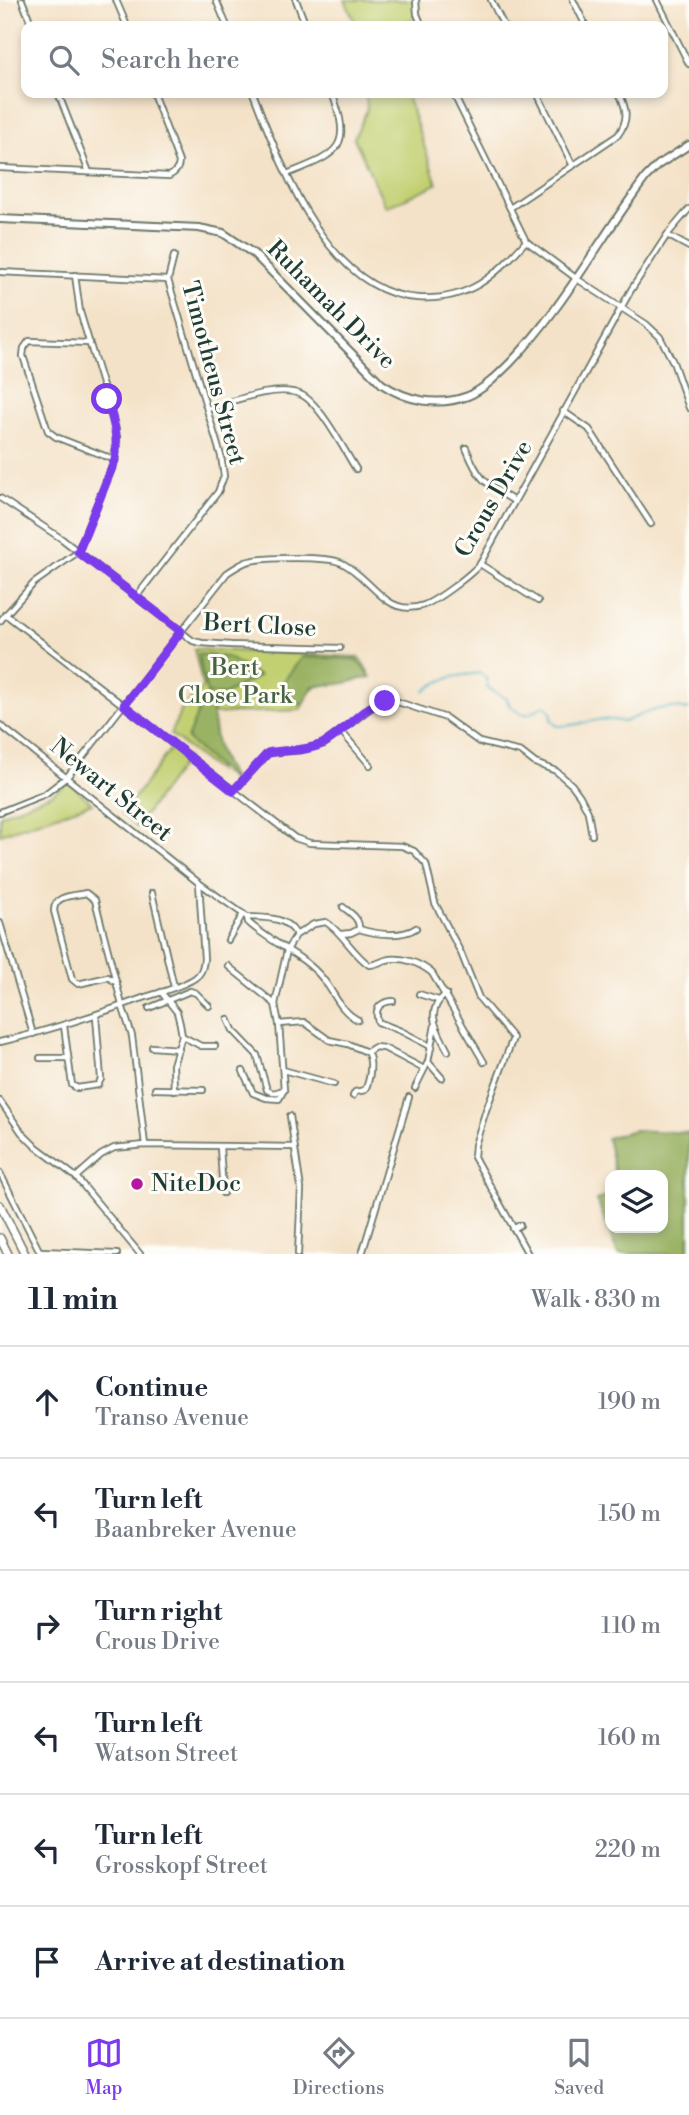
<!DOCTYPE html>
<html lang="en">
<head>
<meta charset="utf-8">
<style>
  :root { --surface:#fff; --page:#f2f2f3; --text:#1f2937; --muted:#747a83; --line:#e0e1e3; --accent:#7c3aed }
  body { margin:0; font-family:"Libre Bodoni",serif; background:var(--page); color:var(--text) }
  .controls { position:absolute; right:21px; bottom:21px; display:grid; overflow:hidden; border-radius:14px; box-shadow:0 4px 10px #0003 }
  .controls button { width:63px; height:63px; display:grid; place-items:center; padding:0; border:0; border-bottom:2px solid var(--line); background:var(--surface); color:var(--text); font:35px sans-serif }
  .stop { position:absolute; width:21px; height:21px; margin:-16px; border:5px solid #7c3aed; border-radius:50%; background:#fff }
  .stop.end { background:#7c3aed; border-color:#fff; box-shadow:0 2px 7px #0008 }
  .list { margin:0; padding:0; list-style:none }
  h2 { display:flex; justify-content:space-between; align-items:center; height:91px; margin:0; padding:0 28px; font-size:30px }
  h2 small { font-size:23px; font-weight:400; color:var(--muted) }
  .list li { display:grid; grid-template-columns:46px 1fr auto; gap:21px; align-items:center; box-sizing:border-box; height:112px; padding:0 28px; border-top:2px solid var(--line) }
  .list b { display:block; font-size:26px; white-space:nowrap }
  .list p { margin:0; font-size:23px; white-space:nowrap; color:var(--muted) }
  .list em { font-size:23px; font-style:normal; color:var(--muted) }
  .icon { flex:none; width:38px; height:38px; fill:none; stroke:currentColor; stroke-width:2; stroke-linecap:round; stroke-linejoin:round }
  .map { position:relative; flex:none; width:689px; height:1254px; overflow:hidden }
  .search { position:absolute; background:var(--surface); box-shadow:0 4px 10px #0003; left:21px; right:21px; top:21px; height:77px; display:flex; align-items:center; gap:18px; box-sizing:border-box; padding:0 24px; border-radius:14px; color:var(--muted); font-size:26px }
  .sheet { height:763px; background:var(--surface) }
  nav { display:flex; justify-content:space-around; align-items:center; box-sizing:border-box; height:98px; border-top:2px solid var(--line); background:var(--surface); font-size:19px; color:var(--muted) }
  nav a { display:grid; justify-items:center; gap:4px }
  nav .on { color:var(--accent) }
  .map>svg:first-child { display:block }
  .green { fill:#c3d072; stroke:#718653; stroke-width:2 }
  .forest { fill:#9ab264; stroke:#5c784c; stroke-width:2 }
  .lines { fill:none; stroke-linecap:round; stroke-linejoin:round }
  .stream { stroke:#3eaabd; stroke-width:2 }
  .street-casing { stroke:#6a7768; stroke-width:8 }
  .secondary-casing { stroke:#6a7768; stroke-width:10 }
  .primary-casing { stroke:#6a7768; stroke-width:10 }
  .street { stroke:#fff; stroke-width:4.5 }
  .secondary { stroke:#fff; stroke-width:6 }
  .primary { stroke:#fff; stroke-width:7 }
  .route { stroke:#7c3aed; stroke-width:9 }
  .poi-dot { fill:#b5179e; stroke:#fdfcf7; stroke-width:2.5 }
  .labels { text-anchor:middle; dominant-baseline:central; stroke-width:6; stroke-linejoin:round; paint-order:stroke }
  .street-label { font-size:24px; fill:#1f3d34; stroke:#fdfcf7 }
  .park-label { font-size:24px; fill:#486244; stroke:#fdfcf7 }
  .poi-label { font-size:24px; fill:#1f3d34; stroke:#fdfcf7; text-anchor:start }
</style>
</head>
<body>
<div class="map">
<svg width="689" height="1254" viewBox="0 0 689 1254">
  <rect width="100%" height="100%" fill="#fdfcf7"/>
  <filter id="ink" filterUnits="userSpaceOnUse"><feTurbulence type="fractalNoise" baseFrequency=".0143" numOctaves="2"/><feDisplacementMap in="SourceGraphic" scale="14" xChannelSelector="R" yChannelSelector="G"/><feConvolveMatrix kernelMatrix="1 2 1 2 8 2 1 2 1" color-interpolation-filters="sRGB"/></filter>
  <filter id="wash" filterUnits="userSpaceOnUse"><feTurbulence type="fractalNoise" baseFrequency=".00686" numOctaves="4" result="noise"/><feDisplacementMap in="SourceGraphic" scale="28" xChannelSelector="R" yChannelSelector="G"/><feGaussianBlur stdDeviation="1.57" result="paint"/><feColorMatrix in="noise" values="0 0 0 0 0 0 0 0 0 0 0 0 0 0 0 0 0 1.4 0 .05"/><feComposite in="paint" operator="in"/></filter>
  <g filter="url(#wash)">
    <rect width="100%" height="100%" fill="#f4e2c8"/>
    <g class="green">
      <path d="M345,0H417L418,15L401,26H357Z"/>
      <path d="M366,93H406L437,184L386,207L354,138L367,110Z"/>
      <path d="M194,649L358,657L369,672L335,678L311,690L300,710L210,714L217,771L170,734L182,709L203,687Z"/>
      <path d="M172,747L187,758L136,827L122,814Z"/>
      <path d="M69,782L92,803L0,834V815L52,794Z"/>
    </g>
    <g class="forest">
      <path d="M198,654L227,657L259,676L224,695L207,694Z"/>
      <path d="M302,657L356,659L371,677L340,684L313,686L303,704H293L284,681Z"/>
      <path d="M200,707L212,708C215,742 217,755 236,784L187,739Z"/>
      <path d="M634,1130L689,1133V1254H618L597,1200L609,1196L610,1191V1228H663V1175H613L614,1168L607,1138Z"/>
    </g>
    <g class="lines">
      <path class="stream" d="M425,691C443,676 458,676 480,673L486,678L488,688L507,699L510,706L521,714H529L545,705L552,714L551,719L557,726C583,727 597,714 624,722C642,714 666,702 686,710L689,709"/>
    </g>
  </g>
  <g filter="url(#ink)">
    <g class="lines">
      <defs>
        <g id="street">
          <path d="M22,0L32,26"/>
          <path d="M116,0L127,26"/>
          <path d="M216,0L227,26"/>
          <path d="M296,0L306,26"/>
          <path d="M416,0L417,14L422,26"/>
          <path d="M491,0L504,26"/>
          <path d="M573,0L586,26"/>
          <path d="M657,0L689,64"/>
          <path d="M58,93L89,172"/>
          <path d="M253,93C281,165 327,293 418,298C468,301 495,277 526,241"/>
          <path d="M453,93L526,241L577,279L646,324L660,337L673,362L689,408"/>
          <path d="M537,93L573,166"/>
          <path d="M0,168L169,176C175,173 179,169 179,162L153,93"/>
          <path d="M287,174C336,154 354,150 332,93"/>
          <path d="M510,208L618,135C629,120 627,109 619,93"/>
          <path d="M667,235L689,247"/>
          <path d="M0,272L168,280"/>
          <path d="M90,343L29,341L24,348L23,356L48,431L56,437L115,460"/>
          <path d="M207,409C231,402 278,383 302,395C321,405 344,450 356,469"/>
          <path d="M563,411L589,429L651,524"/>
          <path d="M466,448C479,481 485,483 514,501"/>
          <path d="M0,498L62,539L193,641L202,643L231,645L340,648"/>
          <path d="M480,564L538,601"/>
          <path d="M136,597L218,492L224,476L221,456L168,280L174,256"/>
          <path d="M5,614L295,838L310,843L402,846L414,851L426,864L435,903L461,953L479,998L513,1038L486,1110L475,1145L474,1157L528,1254"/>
          <path d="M0,621L34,583L78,552L115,460L117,438L115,426L80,312L75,275"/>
          <path d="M0,725L199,883L243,914L247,917L248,922C270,943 305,955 323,979C336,995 339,1010 358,1020"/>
          <path d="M341,731L370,765"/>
          <path d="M234,791L268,753L301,750L324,744L377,703L392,700L446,718L479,742L521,752L535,763L556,771L572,785L580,796L588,812L592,835"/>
          <path d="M0,812L45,794L67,777L227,573C233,569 239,565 246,562C262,557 328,556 342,563C360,572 372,590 388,601C413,618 436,600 456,585C465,578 473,572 480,564L631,290L667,235L689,209"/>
          <path d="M152,893L174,987"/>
          <path d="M247,917C267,918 285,916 296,934"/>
          <path d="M0,923L33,1034"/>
          <path d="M359,929C375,934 402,938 416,928"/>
          <path d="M341,934L351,933L359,929C360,918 350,913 343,907"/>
          <path d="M228,940L243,914"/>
          <path d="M228,966L275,1004"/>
          <path d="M117,983L108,977L78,984L72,979L54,911C54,895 73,896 86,893L95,900L122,1005L132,1036L145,1145"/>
          <path d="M161,992L177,1012L180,1024L182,1036L173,1065L174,1090"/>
          <path d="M419,994L438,1000"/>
          <path d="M446,994C423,1012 438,1031 448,1051"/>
          <path d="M393,1001C380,1002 374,1008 378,1022L401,1031L432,1047"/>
          <path d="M149,1008L190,991L196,993L209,1006"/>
          <path d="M228,1019L233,1030L257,1055L267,1090L273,1093L284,1090"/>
          <path d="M279,1024L275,1004L287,950L296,935L314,924L326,922C343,933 352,953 369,965C375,965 380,962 386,960C402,956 420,963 432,973L484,1062"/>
          <path d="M64,1026L72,1085L77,1088L98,1085L101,1079L96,1016"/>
          <path d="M182,1036L201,1046H215"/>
          <path d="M0,1042C48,1031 93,1016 140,999C157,993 180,988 195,978C202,973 203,967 204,959L199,883"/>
          <path d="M152,1047L179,1049"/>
          <path d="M40,1058H68"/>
          <path d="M428,1062L442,1078"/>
          <path d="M283,1070L334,1084"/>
          <path d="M243,1071L253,1093L266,1098L279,1099L284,1090L279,1024L304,1022L329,1040L348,1044L367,1052L375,1047L384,1048L424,1069"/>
          <path d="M415,1088L428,1062L435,1025"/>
          <path d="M155,1089L203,1090"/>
          <path d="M353,1096L355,1092L365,1090C370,1080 373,1061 367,1052"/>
          <path d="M0,1101L22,1133L34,1145L76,1177L140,1254"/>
          <path d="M290,1116L301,1189L298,1254"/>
          <path d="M220,1147L223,1193"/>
          <path d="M0,1173L41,1254"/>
          <path d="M76,1177L101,1155L114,1148L145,1145L293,1147"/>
          <path d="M513,1229L520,1225"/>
          <path d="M40,1251L117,1254"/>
          <path d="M362,1254L409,1097"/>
        </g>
        <path id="secondary" d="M0,219L199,228L223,233L254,254L382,384C407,401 438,407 468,396C484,389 498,375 510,363C564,307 600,238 646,177L658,165L689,145"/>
        <g id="primary">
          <path d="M0,1205L25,1254"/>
          <path d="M0,1238L8,1254"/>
        </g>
      </defs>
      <use href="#street" class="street-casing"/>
      <use href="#secondary" class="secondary-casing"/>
      <use href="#primary" class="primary-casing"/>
      <use href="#street" class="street"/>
      <use href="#secondary" class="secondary"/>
      <use href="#primary" class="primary"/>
    </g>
  </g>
  <g class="lines" filter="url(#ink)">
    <path class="route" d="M107,399C113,420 119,438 115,460L78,552L181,631L124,705L233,791L268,753C286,749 305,752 322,744C345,733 360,707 385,701"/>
  </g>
  <circle class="poi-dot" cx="137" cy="1184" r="7"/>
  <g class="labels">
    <g class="street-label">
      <text transform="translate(331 305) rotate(45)">Ruhamah Drive</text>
      <text transform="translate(213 373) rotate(75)">Timotheus Street</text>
      <text transform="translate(494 499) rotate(-60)">Crous Drive</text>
      <text transform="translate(260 626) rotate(3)">Bert Close</text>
      <text transform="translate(111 790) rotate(39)">Newart Street</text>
    </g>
    <g class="park-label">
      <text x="235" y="668">Bert<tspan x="235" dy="28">Close Park</tspan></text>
    </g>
    <g class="poi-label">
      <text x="151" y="1184">NiteDoc</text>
    </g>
  </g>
</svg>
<div class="controls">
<button><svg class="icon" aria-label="layers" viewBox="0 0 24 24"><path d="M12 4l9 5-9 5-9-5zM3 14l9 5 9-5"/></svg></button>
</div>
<div class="stop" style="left:107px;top:399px"></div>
<div class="stop end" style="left:385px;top:701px"></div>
<div class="search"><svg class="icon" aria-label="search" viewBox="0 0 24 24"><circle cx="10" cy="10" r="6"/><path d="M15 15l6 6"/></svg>Search here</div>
</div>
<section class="sheet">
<h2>11 min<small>Walk · 830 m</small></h2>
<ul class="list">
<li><svg class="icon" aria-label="ahead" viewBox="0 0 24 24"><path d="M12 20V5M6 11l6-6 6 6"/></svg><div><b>Continue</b><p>Transo Avenue</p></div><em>190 m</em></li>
<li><svg class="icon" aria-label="left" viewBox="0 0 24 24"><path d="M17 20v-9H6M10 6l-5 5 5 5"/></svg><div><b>Turn left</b><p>Baanbreker Avenue</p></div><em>150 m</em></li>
<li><svg class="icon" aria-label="right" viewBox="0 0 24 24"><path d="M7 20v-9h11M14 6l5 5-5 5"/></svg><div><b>Turn right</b><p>Crous Drive</p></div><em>110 m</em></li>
<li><svg class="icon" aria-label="left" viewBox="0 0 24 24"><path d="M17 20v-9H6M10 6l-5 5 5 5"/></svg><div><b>Turn left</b><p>Watson Street</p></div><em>160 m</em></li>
<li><svg class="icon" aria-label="left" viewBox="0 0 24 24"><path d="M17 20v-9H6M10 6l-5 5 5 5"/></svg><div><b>Turn left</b><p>Grosskopf Street</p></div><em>220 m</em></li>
<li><svg class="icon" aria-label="arrive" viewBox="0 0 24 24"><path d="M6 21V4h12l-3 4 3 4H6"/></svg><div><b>Arrive at destination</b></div></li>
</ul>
</section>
<nav>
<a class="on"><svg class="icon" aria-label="map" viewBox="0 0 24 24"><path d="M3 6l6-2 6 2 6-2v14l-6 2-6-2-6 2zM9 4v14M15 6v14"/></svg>Map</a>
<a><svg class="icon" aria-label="directions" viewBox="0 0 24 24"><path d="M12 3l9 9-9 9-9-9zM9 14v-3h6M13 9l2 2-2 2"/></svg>Directions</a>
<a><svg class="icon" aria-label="saved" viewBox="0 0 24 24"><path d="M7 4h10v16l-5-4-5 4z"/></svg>Saved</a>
</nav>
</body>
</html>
